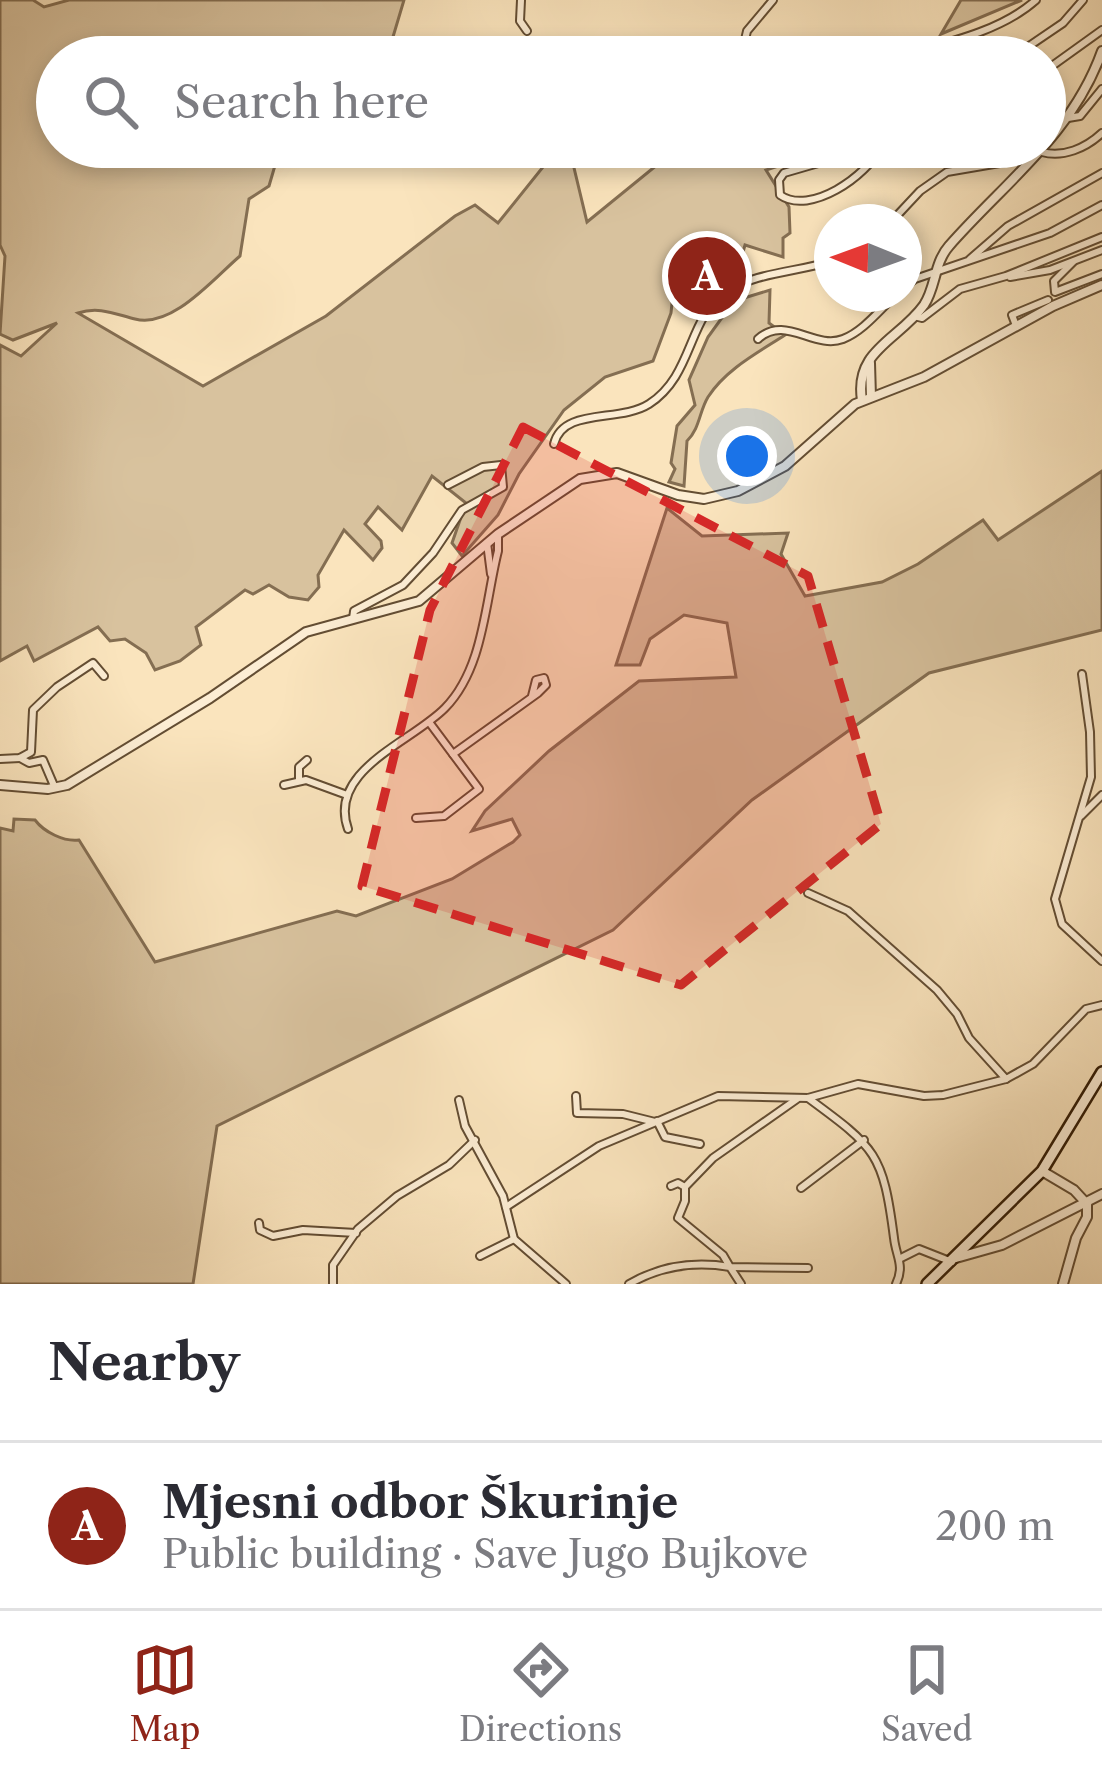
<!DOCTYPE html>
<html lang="en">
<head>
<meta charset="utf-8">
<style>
  :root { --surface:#fff; --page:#f2f2f3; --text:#2b2b33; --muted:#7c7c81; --line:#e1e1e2; --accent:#8f2418 }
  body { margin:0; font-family:"Libre Caslon Text",serif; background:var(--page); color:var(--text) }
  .compass { position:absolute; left:814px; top:204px; width:108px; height:108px; border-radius:50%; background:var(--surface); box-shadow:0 6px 18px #0003; rotate:271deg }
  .you { position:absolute; left:747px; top:456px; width:42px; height:42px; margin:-30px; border:9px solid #fff; border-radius:50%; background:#1a73e8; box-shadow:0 0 0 18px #1a73e833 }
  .badge { display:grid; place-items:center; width:78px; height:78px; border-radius:50%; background:var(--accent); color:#fff; font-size:39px; font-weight:700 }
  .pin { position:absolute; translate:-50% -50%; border:6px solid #fff; box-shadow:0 3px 12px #0006 }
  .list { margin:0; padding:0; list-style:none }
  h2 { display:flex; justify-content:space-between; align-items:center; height:156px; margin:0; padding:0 48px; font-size:51px }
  h2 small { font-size:39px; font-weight:400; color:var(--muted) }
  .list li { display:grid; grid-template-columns:78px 1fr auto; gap:36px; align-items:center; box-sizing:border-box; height:168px; padding:0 48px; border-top:3px solid var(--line) }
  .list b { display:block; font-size:45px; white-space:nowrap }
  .list p { margin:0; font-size:39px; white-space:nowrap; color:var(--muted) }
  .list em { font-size:39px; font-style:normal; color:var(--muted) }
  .icon { flex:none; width:66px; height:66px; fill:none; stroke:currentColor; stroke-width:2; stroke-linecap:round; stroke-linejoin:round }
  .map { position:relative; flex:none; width:1102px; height:1284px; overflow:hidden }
  .search { position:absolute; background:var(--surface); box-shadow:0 6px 18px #0003; left:36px; right:36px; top:36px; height:132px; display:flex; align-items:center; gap:30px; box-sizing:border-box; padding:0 42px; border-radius:66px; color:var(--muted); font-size:45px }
  .sheet { height:324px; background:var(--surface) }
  nav { display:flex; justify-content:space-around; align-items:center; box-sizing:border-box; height:168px; border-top:3px solid var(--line); background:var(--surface); font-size:33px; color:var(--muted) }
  nav a { display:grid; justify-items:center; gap:6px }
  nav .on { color:var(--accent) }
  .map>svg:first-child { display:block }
  .green { fill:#d8c29e; stroke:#846e52; stroke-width:3 }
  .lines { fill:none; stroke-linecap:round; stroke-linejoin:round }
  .minor-casing { stroke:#634d33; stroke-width:10 }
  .tertiary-casing { stroke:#634d33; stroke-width:12 }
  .secondary-casing { stroke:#311b05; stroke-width:14 }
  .minor { stroke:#fcedd4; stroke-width:6 }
  .tertiary { stroke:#fcedd4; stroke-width:8 }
  .secondary { stroke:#fcedd4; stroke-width:9 }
  .marked { fill:#d62828; fill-opacity:0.2; stroke:#d62828; stroke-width:9; stroke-dasharray:24 15; stroke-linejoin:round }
</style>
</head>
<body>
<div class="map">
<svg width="1102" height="1284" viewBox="0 0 1102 1284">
  <rect width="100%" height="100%" fill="#fae4bd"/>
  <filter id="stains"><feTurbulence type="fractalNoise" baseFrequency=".00167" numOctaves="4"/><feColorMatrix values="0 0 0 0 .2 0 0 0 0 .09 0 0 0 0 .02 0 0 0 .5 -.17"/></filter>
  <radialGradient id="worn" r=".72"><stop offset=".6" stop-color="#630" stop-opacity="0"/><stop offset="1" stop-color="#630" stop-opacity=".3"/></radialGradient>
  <g class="green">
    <path d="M0,0H33L44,7L69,0H404L387,57H57V147H297L276,162L269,186L249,199L240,256C214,278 172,329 135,319C115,314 99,306 78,313L203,386L326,316L455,216L475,205L498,223L559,147H569L587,222L679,147H836L766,170L789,207L790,233L783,238V257L745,245L741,259L702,256L675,274L671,313L653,361L605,377L564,410L519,474L498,515L462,556L452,543L466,503L432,476L402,530L378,507L365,524L381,541L382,548L373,560L344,530L318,575L319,587L308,600L289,597L269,585L253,594L245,590L196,627L201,645L180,661L155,670L146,653L125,639L110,641L98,627L34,661L27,646L0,661V345L21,356L57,323L13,340L0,334L5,256L0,245Z"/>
    <path d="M961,0H1022L941,34Z"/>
    <path d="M770,290L769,323L785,335C759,352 726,369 708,397C699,412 700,428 687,441L684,486L669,482L675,469L671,463L677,426L695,405L689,380L708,337L734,301Z"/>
    <path d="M1102,471V630L929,673L752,800L613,930L217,1126L193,1284H0V828L13,831L14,819L35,820C44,832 64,842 79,840L155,962L337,911L356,916L452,879L513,842L520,835L512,819L472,831L485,811L549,751L639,681L736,677L727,623L684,615L650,639L640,665H616L667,508L702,536L788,533L781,554L805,596L882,582L918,564L983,520L998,540Z"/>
  </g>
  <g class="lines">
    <defs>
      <g id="minor">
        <path d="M521,0L520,21L527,31"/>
        <path d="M741,57L747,31L773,0"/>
        <path d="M895,57C941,44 999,33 1036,0"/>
        <path d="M1013,57L1063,23L1083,0"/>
        <path d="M1045,71L1102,30"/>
        <path d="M1068,118L1080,116L1102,89"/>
        <path d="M850,147L839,157L784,173L779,180L780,195C810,216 867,176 881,147"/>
        <path d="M1042,152C1063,158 1086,148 1102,133"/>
        <path d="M891,222L920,191L947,172L1018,160L1028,163"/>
        <path d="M970,259L1008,226L1102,173"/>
        <path d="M1073,262L1054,281L1055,292L1102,274"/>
        <path d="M1010,277L1050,270L1102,250"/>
        <path d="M904,287L915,279L1050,233L1102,205"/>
        <path d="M914,316L922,318L960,289L1006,276L1102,237"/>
        <path d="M1015,323L1012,315L1048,300"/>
        <path d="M758,339C785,314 814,350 843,339C864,331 881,308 897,294"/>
        <path d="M554,444C563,407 619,423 649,404C694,375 687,318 726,292C756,272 798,272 832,261"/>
        <path d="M487,543L491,574"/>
        <path d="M353,619L354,611L403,585L433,553L462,510L503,487L501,465L483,467L448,485"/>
        <path d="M1082,674L1090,732L1091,777L1055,899L1062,924L1102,961"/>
        <path d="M453,754L538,693L546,685L544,678L536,680L532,696"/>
        <path d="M20,758L29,763L43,760L55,788"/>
        <path d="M0,759L20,758L31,752L33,710L57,687L93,663L104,676"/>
        <path d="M299,780V767L307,760"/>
        <path d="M284,785L306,780L347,795"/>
        <path d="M1081,816L1102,795"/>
        <path d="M416,818L444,816L479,789L429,722"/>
        <path d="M348,829C327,770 412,742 445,708C484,668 485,602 498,551V534"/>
        <path d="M808,893L848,911L937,990L957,1014L969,1038L1006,1079"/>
        <path d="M576,1096L577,1113L623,1114L655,1122"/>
        <path d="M808,1098C876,1148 883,1153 894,1238C896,1257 905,1265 896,1284"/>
        <path d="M797,1099L713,1158L685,1187V1201L678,1218L723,1255L730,1267L808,1268"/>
        <path d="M459,1100L465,1126L503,1196L514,1239L566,1284"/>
        <path d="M657,1121L665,1137L700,1144"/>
        <path d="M671,1186L678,1183L685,1187"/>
        <path d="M801,1188L864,1140"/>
        <path d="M506,1207L599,1146L718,1096L808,1098L858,1084L924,1096L943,1095L1006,1079L1033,1064L1086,1009L1102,1005"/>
        <path d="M259,1223L260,1230L273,1236L303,1230L356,1233"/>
        <path d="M480,1256L514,1239"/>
        <path d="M901,1258L919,1249L952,1262"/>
        <path d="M333,1284V1265L358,1229L397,1196L449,1165L475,1140"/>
        <path d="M629,1284C660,1266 694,1261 730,1267L741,1284"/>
      </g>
      <g id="tertiary">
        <path d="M870,363L871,397"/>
        <path d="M862,400C854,350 899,340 924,305C936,287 934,263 949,246C1005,182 1072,135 1102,51"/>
        <path d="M0,785L48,789L67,785L210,698L306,632L419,601L498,534L580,479L617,473L678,495L704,499L738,491L785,466L855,404L924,377L1053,306L1102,285"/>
        <path d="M1042,1171L1074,1190L1087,1204"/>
        <path d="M956,1258L1002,1245L1102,1194"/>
        <path d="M1063,1284L1076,1238L1087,1217V1204"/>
      </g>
      <path id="secondary" d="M927,1284L1042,1171L1102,1072"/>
    </defs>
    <use href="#minor" class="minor-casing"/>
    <use href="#tertiary" class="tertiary-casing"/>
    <use href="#secondary" class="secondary-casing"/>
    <use href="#minor" class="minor"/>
    <use href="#tertiary" class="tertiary"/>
    <use href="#secondary" class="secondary"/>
  </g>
  <path class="marked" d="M523,427L808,576L881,824L681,985L362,886L430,610Z"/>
  <rect width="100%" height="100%" filter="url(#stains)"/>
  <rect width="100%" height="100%" fill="url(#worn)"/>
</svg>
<svg class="compass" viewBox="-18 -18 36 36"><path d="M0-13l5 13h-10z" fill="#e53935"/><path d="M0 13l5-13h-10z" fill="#7c7c81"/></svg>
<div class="you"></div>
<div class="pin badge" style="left:707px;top:276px">A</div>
<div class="search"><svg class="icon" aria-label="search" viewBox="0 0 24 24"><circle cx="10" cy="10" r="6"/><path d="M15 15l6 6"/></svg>Search here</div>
</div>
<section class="sheet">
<h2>Nearby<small></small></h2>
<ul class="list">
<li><span class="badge">A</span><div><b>Mjesni odbor Škurinje</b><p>Public building · Save Jugo Bujkove</p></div><em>200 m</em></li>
</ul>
</section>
<nav>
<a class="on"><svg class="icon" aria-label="map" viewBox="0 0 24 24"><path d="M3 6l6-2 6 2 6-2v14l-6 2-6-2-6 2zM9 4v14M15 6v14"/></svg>Map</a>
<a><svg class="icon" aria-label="directions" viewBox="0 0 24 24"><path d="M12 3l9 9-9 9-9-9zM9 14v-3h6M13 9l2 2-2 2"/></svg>Directions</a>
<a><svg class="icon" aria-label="saved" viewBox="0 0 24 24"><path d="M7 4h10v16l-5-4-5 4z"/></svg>Saved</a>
</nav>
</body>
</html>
